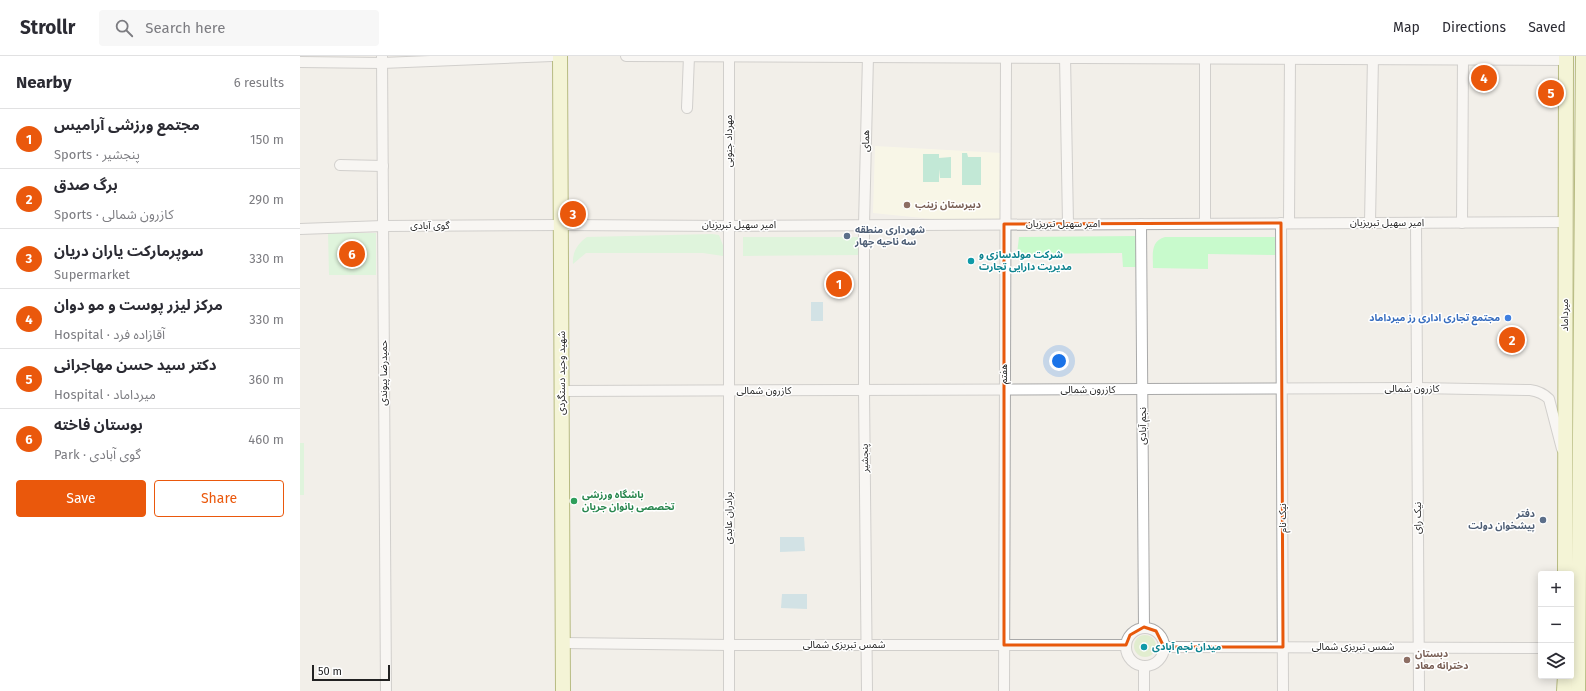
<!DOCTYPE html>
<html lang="en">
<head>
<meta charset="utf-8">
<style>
  :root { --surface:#fff; --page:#f7f7f7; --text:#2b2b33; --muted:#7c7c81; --line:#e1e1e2; --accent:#ea580c }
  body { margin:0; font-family:"Fira Sans","Noto Sans Arabic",sans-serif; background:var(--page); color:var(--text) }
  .controls { position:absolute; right:12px; bottom:12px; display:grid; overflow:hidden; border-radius:4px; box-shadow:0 2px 10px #0003 }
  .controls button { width:36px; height:36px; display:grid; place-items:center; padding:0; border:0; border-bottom:1px solid var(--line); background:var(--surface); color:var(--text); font:20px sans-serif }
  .scale { position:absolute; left:12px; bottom:10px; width:78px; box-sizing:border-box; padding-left:4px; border:2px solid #222; border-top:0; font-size:11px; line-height:14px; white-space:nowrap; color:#222; -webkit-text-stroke:3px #fff; paint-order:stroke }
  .you { position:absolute; left:759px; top:305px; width:14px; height:14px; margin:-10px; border:3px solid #fff; border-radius:50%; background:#1a73e8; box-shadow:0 0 0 6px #1a73e833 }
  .badge { display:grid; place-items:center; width:26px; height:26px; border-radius:50%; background:var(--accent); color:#fff; font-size:13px; font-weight:700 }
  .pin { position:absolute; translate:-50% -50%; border:2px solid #fff; box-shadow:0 1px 4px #0006 }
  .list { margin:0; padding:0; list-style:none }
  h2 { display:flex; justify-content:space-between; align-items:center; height:52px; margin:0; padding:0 16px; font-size:17px }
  h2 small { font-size:13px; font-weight:400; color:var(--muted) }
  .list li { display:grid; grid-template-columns:26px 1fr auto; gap:12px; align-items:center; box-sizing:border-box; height:60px; padding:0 16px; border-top:1px solid var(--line) }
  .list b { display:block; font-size:15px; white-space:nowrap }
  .list p { margin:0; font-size:13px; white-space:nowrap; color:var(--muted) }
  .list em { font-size:13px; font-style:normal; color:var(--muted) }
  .actions { display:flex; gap:8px; padding:12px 16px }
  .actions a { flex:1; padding:9px 0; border:1px solid var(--accent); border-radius:4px; text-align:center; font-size:14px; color:var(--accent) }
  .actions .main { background:var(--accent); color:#fff }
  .icon { flex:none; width:22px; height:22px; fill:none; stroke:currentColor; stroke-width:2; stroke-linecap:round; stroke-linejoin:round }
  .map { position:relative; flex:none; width:1286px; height:635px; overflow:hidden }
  header { display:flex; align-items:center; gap:24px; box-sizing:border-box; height:56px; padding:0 20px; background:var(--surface); border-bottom:1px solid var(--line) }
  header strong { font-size:19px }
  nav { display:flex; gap:22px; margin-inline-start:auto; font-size:14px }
  .search { width:280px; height:36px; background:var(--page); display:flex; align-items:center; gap:10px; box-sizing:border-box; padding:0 14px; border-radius:4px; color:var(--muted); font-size:15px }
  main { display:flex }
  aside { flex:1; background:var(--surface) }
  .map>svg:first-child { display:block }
  .education { fill:#ffffe5 }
  .grass { fill:#cdebb0 }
  .park { fill:#c8facc }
  .pitch { fill:#88e0be }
  .water { fill:#aad3df }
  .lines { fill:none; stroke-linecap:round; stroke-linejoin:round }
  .street-casing { stroke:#a9a9a9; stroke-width:12 }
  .secondary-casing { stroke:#707d05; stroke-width:16 }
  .street { stroke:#fff; stroke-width:10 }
  .secondary { stroke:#f7fabf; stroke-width:14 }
  .marked { fill:none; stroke:#e8590c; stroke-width:3; stroke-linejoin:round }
  .education-dot { fill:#8d6e63; stroke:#fff; stroke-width:1.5 }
  .service-dot { fill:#5c6f8a; stroke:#fff; stroke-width:1.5 }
  .culture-dot { fill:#0f9aa8; stroke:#fff; stroke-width:1.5 }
  .shop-dot { fill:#3f7fe0; stroke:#fff; stroke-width:1.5 }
  .leisure-dot { fill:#2e9e5b; stroke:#fff; stroke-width:1.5 }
  .labels { text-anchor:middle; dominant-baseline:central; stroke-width:3; stroke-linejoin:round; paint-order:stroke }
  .street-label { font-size:10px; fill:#222; stroke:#fff }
  .education-label { font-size:10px; font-weight:bold; fill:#785e54; stroke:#fff; text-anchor:start }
  .service-label { font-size:10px; font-weight:bold; fill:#4e5e75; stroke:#fff; text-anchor:start }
  .culture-label { font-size:10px; font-weight:bold; fill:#0d838f; stroke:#fff; text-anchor:start }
  .shop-label { font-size:10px; font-weight:bold; fill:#366cbe; stroke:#fff; text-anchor:end }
  .leisure-label { font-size:10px; font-weight:bold; fill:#27864d; stroke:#fff; text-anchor:start }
</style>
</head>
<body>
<header>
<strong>Strollr</strong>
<div class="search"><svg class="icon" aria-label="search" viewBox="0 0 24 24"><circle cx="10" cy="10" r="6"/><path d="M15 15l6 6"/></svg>Search here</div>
<nav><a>Map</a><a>Directions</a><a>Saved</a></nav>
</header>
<main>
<aside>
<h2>Nearby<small>6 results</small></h2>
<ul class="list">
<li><span class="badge">1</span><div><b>مجتمع ورزشی آرامیس</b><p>Sports · پنجشیر</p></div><em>150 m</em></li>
<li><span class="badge">2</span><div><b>برگ صدق</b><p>Sports · کازرون شمالی</p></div><em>290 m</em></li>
<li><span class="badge">3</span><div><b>سوپرمارکت یاران دریان</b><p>Supermarket</p></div><em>330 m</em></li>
<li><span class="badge">4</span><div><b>مرکز لیزر پوست و مو دوان</b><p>Hospital · آقازاده فرد</p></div><em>330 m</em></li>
<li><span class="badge">5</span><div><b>دکتر سید حسن مهاجرانی</b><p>Hospital · میرداماد</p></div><em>360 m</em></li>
<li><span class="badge">6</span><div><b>بوستان فاخته</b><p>Park · گوی آبادی</p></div><em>460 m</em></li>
</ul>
<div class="actions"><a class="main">Save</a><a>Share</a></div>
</aside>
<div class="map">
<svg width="1286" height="635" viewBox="0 0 1286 635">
  <rect width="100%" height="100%" fill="#f2efe9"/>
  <path class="education" d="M575,90L702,97V163L642,164L573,157Z"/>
  <circle class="grass" cx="845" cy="590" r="11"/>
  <g class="park">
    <path d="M28,177H76V219H29Z"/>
    <path d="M412,178L419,179L424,192L423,200L403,197H286L273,208C272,196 278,187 287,181Z"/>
    <path d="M837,180V211H823L822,197L717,198L719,181Z"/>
    <path d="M443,181H558L559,199L443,200Z"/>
    <path d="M865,181H975V199L908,198V213L853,212C853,199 850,185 865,181Z"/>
    <rect x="0" y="387" width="4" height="52"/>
  </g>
  <g class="pitch">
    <path d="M662,97H667L668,101H681V129H662Z"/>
    <path d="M623,98H639V102L651,101V122H640L639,113V126H623Z"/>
  </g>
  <g class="water">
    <rect x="511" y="246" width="12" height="19"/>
    <path d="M480,481H504L505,495L480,496Z"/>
    <path d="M482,538H507V553L481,552Z"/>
  </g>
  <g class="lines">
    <defs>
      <g id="street">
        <path d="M82,0L86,635"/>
        <path d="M326,0L1266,4"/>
        <path d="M429,0V635"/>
        <path d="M765,0L768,168"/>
        <path d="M0,6L82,7L252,0"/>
        <path d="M387,52L389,0"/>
        <path d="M40,109L83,110"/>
        <path d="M905,167V0"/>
        <path d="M981,167L983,635"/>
        <path d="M989,167L990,0"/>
        <path d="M1070,167L1073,0"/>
        <path d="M1116,167L1119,635"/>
        <path d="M1162,167L1163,0"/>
        <path d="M841,168L844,571"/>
        <path d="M0,173L83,170L261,169L430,170L1266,166"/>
        <path d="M262,335L1117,332L1230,334C1238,335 1243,337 1249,343L1262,393"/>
        <circle cx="845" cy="591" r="19"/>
        <path d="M263,587L429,589H826"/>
        <path d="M864,591L1241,592"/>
        <path d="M844,610V635"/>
        <path d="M567,635L564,334V169L568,0"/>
        <path d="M704,635L706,2"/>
      </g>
      <g id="secondary">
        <path d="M260,0L263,635"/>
        <path d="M1265,518L1266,0"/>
        <path d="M1264,635L1265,620"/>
        <path d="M1278,635L1283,0"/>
      </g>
    </defs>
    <use href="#street" class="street-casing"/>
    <use href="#secondary" class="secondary-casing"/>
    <use href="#street" class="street"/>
    <use href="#secondary" class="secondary"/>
  </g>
  <path d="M0 0H1286V635H0ZM981,167L983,591H864L856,575L844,571L830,579L826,589H704V168Z" fill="#f2efe9" fill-opacity=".55" fill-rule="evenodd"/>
  <path class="marked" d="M981,167L983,591H864L856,575L844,571L830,579L826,589H704V168Z"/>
  <g class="education-dot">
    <circle cx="607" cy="149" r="4"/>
    <circle cx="1107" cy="604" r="4"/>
  </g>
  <g class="service-dot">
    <circle cx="547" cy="180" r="4"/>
    <circle cx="1243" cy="464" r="4"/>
  </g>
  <g class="culture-dot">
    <circle cx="671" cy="205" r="4"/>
    <circle cx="844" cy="591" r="4"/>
  </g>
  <circle class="shop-dot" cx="1208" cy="262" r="4"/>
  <circle class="leisure-dot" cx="274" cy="445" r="4"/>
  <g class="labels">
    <g class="street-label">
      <text transform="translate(429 85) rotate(-90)">مهرداد جنوبی</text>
      <text transform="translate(566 85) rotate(-89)">همای</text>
      <text x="1087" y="167">امیر سهیل تبریزیان</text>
      <text x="763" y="168">امیر سهیل تبریزیان</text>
      <text x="439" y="169">امیر سهیل تبریزیان</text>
      <text x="130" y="170">گوی آبادی</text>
      <text transform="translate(1265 259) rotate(-90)">میرداماد</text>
      <text transform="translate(84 317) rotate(-90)">حمیدرضا پیوندی</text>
      <text transform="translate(262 317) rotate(-90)">شهید وحید دستگردی</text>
      <text transform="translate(704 318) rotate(-90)">هفتم</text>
      <text x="1112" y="333">کازرون شمالی</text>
      <text x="788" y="334">کازرون شمالی</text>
      <text x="464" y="335">کازرون شمالی</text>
      <text transform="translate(843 370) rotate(-90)">نجم آبادی</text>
      <text transform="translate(565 402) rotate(-91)">پنجشیر</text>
      <text transform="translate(429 462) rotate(-90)">برادران عابدی</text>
      <text transform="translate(983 462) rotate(-90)">نیک نام</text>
      <text transform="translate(1118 462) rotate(-90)">نیک رای</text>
      <text x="544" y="589">شمس تبریزی شمالی</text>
      <text x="1053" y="591">شمس تبریزی شمالی</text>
    </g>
    <g class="education-label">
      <text x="615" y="149">دبیرستان زینب</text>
      <text x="1115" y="598">دبستان<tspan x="1115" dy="12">دخترانه معاد</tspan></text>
    </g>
    <g class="service-label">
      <text x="555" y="174">شهرداری منطقه<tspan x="555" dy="12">سه ناحیه چهار</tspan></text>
      <text x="1235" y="458" text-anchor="end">دفتر<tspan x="1235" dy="12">پیشخوان دولت</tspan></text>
    </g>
    <g class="culture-label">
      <text x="679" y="199">شرکت مولدسازی و<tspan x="679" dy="12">مدیریت دارایی تجارت</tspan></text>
      <text x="852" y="591">میدان نجم آبادی</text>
    </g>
    <g class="shop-label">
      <text x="1200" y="262">مجتمع تجاری اداری رز میرداماد</text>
    </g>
    <g class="leisure-label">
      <text x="282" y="439">باشگاه ورزشی<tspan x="282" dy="12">تخصصی بانوان جریان</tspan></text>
    </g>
  </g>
</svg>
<div class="controls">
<button>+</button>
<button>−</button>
<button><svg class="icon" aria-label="layers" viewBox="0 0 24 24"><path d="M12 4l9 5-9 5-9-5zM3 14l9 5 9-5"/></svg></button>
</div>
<div class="scale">50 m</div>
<div class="you"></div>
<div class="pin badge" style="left:539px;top:228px">1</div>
<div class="pin badge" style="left:1212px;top:284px">2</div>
<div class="pin badge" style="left:273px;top:158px">3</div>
<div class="pin badge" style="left:1184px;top:22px">4</div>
<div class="pin badge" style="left:1251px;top:37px">5</div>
<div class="pin badge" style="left:52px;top:198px">6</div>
</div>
</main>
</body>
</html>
